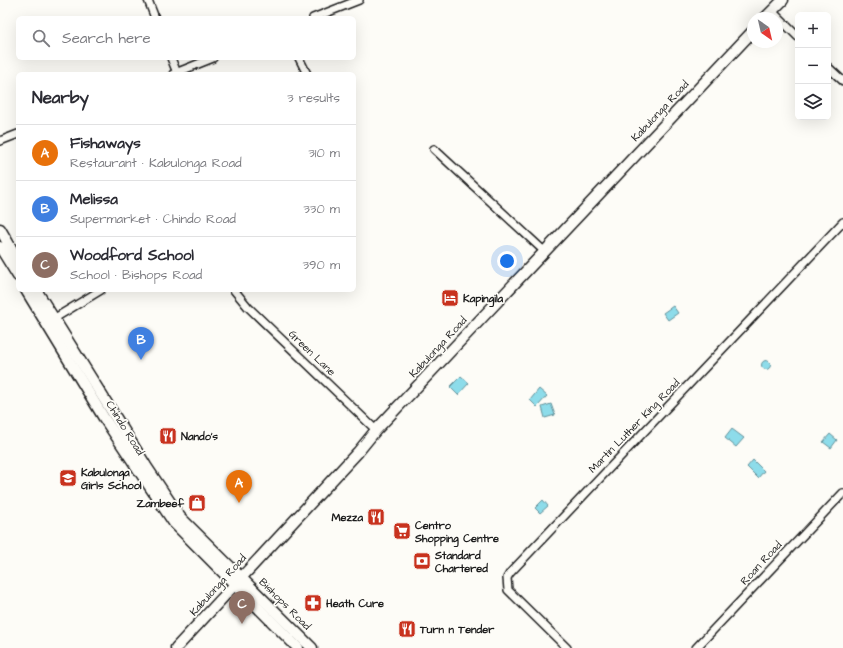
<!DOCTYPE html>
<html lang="en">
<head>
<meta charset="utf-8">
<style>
  :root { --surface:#fff; --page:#f2f2f3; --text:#2b2b33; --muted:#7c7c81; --line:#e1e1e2; --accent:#c8321e }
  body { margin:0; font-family:"Architects Daughter",sans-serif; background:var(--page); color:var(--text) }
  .controls { position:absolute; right:12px; top:12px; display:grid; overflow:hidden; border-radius:6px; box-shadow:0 4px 16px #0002 }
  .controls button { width:36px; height:36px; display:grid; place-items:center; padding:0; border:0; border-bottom:1px solid var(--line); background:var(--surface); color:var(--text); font:20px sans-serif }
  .compass { position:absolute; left:747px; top:12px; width:36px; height:36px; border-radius:50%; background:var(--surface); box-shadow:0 4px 16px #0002; rotate:146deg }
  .you { position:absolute; left:507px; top:261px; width:14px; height:14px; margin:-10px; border:3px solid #fff; border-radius:50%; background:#1a73e8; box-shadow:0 0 0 6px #1a73e833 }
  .badge { display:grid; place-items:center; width:26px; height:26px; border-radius:50%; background:var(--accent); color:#fff; font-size:13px; font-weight:700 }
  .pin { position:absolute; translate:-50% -33px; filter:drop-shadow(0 1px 2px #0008) }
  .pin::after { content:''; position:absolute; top:21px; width:14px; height:12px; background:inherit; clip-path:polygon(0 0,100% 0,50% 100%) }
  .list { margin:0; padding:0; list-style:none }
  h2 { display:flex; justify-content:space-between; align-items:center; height:52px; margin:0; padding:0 16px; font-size:17px }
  h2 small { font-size:13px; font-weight:400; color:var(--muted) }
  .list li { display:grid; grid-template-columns:26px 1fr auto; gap:12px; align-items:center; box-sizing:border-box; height:56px; padding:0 16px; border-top:1px solid var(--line) }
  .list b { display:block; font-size:15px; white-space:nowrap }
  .list p { margin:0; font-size:13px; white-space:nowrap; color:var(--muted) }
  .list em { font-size:13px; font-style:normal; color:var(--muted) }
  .icon { flex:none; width:22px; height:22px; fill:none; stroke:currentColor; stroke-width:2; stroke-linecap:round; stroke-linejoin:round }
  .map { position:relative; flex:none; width:843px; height:648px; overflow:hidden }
  .search { position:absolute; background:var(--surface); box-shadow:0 4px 16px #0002; left:16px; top:16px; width:340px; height:44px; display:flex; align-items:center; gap:10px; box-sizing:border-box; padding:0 14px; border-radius:6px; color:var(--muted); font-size:15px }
  .panel { position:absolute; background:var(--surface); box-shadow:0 4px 16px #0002; left:16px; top:72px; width:340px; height:220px; border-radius:6px }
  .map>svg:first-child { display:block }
  .water { fill:#8ddcea; stroke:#608f98 }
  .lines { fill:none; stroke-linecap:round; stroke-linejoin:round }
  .street-casing { stroke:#1c1c1c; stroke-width:10 }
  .secondary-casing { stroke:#1c1c1c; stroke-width:13 }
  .street { stroke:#fdfcf7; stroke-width:7 }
  .secondary { stroke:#fdfcf7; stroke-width:10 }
  .labels { text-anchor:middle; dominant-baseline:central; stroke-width:3.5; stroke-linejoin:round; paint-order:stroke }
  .street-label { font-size:11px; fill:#1c1c1c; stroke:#fdfcf7 }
  .poi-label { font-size:11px; font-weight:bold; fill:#1c1c1c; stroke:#fdfcf7; text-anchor:start }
</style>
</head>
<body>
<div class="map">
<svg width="843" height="648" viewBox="0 0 843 648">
  <rect width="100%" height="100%" fill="#fdfcf7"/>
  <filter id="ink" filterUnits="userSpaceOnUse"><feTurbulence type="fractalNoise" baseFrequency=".025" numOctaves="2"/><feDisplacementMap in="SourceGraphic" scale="8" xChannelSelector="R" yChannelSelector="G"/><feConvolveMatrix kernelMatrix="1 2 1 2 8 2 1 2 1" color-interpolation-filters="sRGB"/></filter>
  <g filter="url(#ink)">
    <g class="water">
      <path d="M673,306L678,313L668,320L663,313Z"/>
      <circle cx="766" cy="365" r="4.5"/>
      <path d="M461,376L469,383L458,395L450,387Z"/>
      <path d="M539,389L547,396L537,407L530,400Z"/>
      <path d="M551,404L555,415L545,418L542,407Z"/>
      <path d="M732,429L744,438L736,447L725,438Z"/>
      <path d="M830,434L837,440L831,448L823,442Z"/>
      <path d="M753,460L764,471L758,478L747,467Z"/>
      <path d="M543,500L548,506L540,513L535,508Z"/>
    </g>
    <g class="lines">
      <defs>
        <g id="street">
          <path d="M148,0L155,18"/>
          <path d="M772,11L798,37"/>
          <path d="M313,18L359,0"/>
          <path d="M171,58L177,73"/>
          <path d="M299,58L307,74"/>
          <path d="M828,67L843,81"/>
          <path d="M173,74L213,58"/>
          <path d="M0,141L18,134"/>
          <path d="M434,149L544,251"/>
          <path d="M234,290L248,307L376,430"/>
          <path d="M50,321L101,290"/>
          <path d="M567,648L508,590L507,578L510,573L843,222"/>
          <path d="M696,648L843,493"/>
        </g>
        <g id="secondary">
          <path d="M765,18L783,0"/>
          <path d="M0,229L18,260"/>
          <path d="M0,247L18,276"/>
          <path d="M26,290L104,418L174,523L298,648"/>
          <path d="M36,290L146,466L180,517L312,648"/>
          <path d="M176,648L358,452L376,430L753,31"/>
        </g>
      </defs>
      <use href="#street" class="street-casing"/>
      <use href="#secondary" class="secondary-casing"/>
      <use href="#street" class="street"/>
      <use href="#secondary" class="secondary"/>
    </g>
  </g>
  <defs>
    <symbol id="hotel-square" viewBox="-11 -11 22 22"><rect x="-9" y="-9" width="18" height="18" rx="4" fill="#c8321e" stroke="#fdfcf7"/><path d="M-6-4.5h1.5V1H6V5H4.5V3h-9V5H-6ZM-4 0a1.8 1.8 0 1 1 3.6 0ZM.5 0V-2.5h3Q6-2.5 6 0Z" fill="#fff"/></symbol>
    <symbol id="restaurant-square" viewBox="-11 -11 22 22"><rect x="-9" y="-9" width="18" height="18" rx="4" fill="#c8321e" stroke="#fdfcf7"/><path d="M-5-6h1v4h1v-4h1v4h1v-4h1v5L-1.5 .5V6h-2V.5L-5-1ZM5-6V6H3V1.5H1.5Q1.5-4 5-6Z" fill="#fff"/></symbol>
    <symbol id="school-square" viewBox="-11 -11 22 22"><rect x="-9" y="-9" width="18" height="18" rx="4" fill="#c8321e" stroke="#fdfcf7"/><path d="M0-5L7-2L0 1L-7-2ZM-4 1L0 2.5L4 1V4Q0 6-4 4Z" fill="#fff"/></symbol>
    <symbol id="shop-square" viewBox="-11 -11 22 22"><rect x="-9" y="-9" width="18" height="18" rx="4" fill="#c8321e" stroke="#fdfcf7"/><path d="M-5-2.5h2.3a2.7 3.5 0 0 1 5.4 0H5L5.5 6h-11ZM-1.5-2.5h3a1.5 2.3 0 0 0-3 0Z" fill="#fff"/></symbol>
    <symbol id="supermarket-square" viewBox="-11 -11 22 22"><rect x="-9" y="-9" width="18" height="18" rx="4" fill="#c8321e" stroke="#fdfcf7"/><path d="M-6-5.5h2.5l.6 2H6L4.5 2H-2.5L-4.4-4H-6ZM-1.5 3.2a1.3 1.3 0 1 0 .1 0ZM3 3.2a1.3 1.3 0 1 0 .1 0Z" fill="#fff"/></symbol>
    <symbol id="bank-square" viewBox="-11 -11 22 22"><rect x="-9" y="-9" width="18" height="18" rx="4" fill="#c8321e" stroke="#fdfcf7"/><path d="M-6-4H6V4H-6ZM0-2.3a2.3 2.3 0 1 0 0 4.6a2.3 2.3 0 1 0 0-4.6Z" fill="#fff"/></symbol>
    <symbol id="pharmacy-square" viewBox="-11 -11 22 22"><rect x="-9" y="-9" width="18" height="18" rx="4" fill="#c8321e" stroke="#fdfcf7"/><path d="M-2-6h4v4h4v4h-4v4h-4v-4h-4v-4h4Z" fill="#fff"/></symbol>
  </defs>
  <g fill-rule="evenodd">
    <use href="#hotel-square" x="440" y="288" width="20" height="20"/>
    <use href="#restaurant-square" x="158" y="426" width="20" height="20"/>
    <use href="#school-square" x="58" y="468" width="20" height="20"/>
    <use href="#shop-square" x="187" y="493" width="20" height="20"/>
    <use href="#restaurant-square" x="366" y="507" width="20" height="20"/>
    <use href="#supermarket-square" x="392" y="521" width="20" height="20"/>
    <use href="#bank-square" x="412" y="551" width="20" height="20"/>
    <use href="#pharmacy-square" x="303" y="593" width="20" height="20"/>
    <use href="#restaurant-square" x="397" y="619" width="20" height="20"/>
  </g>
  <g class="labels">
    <g class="street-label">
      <text transform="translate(660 111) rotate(-47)">Kabulonga Road</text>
      <text transform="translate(438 347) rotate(-47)">Kabulonga Road</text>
      <text transform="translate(312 353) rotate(44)">Green Lane</text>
      <text transform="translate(634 426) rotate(-46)">Martin Luther King Road</text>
      <text transform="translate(125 428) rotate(58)">Chindo Road</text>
      <text transform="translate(761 563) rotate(-47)">Roan Road</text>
      <text transform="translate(218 585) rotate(-48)">Kabulonga Road</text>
      <text transform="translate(285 604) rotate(45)">Bishops Road</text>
    </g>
    <g class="poi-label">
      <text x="463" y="298">Kapingila</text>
      <text x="181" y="436">Nando's</text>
      <text x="81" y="472">Kabulonga<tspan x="81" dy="13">Girls School</tspan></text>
      <text x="184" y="503" text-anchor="end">Zambeef</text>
      <text x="363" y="517" text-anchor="end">Mezza</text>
      <text x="415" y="525">Centro<tspan x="415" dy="13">Shopping Centre</tspan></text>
      <text x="435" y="555">Standard<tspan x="435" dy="13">Chartered</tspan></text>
      <text x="326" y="603">Heath Cure</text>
      <text x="420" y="629">Turn n Tender</text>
    </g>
  </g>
</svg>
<div class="controls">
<button>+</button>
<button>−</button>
<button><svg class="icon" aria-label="layers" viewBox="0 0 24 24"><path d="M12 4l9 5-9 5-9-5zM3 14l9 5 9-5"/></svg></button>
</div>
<svg class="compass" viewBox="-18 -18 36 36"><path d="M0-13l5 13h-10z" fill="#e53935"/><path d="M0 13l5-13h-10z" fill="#7c7c81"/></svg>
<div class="you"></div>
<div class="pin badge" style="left:239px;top:503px;background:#e8710a">A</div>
<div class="pin badge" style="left:141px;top:360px;background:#3f7fe0">B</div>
<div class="pin badge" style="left:242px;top:624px;background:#8d6e63">C</div>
<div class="search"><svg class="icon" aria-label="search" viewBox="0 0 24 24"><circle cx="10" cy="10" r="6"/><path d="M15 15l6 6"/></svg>Search here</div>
<section class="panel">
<h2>Nearby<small>3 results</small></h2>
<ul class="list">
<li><span class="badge" style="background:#e8710a">A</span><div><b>Fishaways</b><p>Restaurant · Kabulonga Road</p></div><em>310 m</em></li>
<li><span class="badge" style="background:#3f7fe0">B</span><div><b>Melissa</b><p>Supermarket · Chindo Road</p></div><em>330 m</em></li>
<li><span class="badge" style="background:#8d6e63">C</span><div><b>Woodford School</b><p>School · Bishops Road</p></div><em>390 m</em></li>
</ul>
</section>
</div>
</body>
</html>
